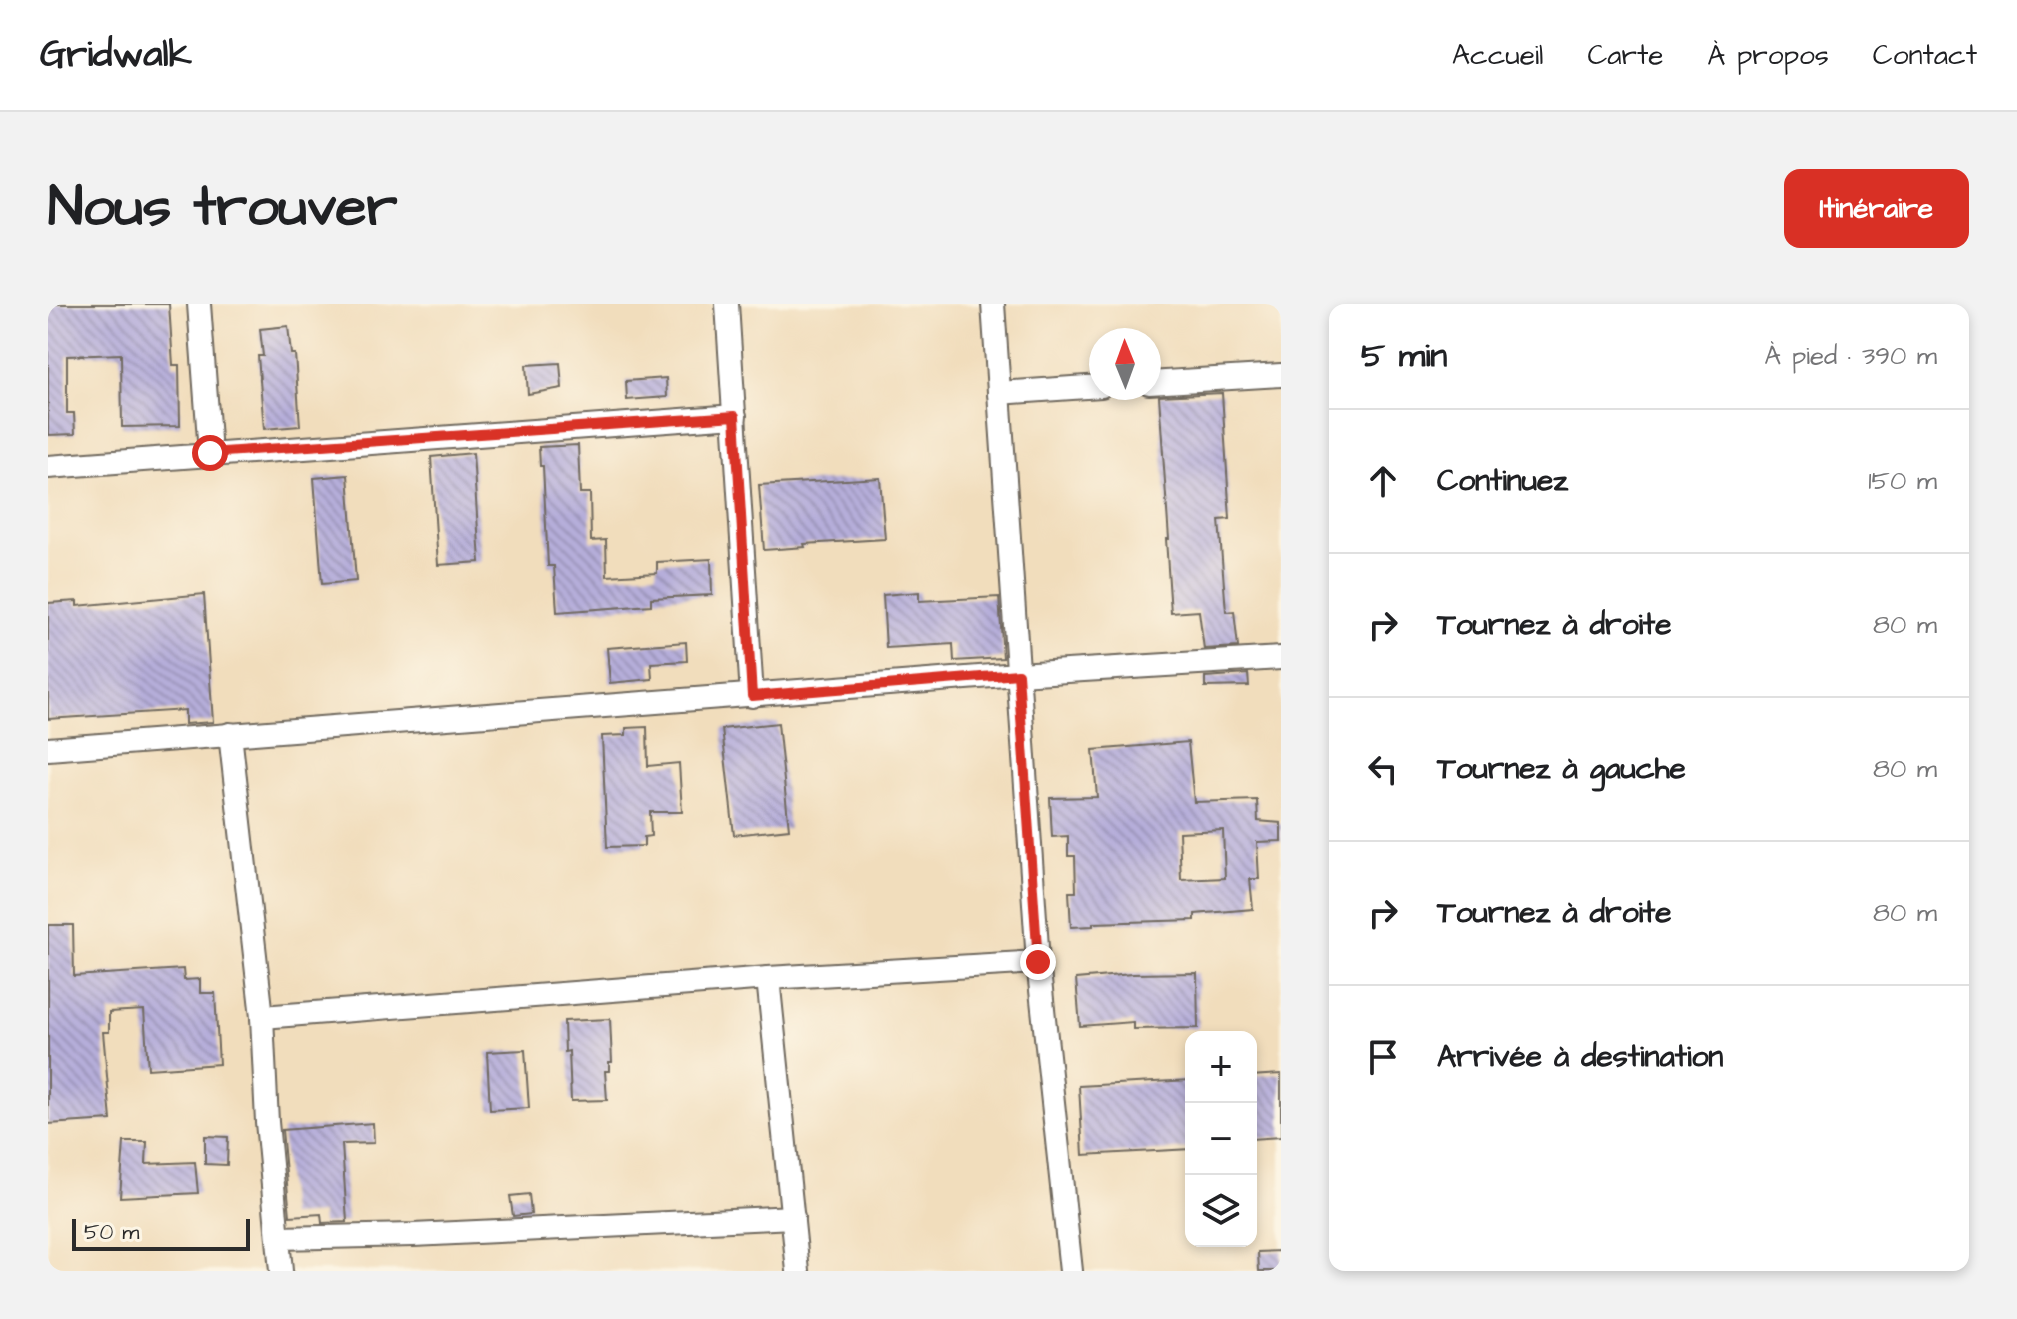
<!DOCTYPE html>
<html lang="fr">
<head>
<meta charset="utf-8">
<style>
  :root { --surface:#fff; --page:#f2f2f2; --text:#202124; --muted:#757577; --line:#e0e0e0; --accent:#d93025 }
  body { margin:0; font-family:"Architects Daughter",sans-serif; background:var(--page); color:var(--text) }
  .controls { position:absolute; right:24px; bottom:24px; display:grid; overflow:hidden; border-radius:16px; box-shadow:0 4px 12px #0003 }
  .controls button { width:72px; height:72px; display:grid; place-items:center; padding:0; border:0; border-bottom:2px solid var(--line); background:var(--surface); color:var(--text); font:40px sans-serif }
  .compass { position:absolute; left:1041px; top:24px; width:72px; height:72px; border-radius:50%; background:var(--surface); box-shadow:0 4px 12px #0003; rotate:359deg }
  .scale { position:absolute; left:24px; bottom:20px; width:178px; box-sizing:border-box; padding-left:8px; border:4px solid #2b2b2b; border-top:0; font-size:22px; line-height:28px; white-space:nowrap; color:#2b2b2b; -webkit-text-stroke:6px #fcf5e5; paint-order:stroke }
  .stop { position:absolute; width:24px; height:24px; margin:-18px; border:6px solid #d93025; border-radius:50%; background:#fff }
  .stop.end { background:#d93025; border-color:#fff; box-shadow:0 2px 8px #0008 }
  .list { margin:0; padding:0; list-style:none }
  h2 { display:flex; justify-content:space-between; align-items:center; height:104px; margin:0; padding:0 32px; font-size:34px }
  h2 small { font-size:26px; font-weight:400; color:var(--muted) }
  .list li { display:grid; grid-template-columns:52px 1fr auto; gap:24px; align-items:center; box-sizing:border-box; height:144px; padding:0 32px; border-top:2px solid var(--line) }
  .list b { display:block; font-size:30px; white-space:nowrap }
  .list em { font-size:26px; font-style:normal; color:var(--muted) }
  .icon { flex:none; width:44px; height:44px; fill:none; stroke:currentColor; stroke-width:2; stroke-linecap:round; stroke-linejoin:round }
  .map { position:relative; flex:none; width:1233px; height:967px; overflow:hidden; border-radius:16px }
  header { display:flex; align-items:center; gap:48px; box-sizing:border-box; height:112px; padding:0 40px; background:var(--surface); border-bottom:2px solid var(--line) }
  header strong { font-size:38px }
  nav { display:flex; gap:44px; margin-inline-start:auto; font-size:28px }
  .intro { display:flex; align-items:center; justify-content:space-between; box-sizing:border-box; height:192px; padding:0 48px }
  h1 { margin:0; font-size:56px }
  .button { padding:20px 36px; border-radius:16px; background:var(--accent); color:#fff; font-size:28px; font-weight:700 }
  main { display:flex; gap:48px; padding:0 48px }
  aside { flex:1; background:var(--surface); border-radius:16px; box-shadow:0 4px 12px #0003 }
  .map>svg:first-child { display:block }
  .building { fill:url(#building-back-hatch); fill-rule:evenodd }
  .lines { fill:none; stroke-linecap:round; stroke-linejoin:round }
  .minor-casing { stroke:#70695e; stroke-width:26 }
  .minor { stroke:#fff; stroke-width:22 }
  .route { stroke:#d93025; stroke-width:10 }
</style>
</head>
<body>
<header>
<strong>Gridwalk</strong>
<nav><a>Accueil</a><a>Carte</a><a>À propos</a><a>Contact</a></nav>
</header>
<div class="intro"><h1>Nous trouver</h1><a class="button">Itinéraire</a></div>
<main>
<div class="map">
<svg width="1233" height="967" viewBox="0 0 1233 967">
  <defs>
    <pattern id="building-back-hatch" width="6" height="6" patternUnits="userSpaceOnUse" patternTransform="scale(2)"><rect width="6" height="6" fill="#b6aeda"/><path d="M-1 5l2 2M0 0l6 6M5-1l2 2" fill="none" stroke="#948eb1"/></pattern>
  </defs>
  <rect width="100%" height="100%" fill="#fcf5e5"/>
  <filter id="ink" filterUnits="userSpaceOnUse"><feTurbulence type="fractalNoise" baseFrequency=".0125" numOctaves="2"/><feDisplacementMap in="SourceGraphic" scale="16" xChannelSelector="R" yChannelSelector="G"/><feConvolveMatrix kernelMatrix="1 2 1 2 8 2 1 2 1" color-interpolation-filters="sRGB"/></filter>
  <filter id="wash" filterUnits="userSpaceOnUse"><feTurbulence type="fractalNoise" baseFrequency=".006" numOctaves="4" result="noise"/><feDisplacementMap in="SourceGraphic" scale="32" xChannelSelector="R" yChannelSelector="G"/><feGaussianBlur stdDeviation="1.8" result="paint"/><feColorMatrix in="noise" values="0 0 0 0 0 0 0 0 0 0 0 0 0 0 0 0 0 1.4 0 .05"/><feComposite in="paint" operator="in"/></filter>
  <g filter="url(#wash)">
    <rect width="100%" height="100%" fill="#f1ddbc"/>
    <g id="blocks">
      <g class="building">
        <path d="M0,0H121L125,61H131L132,122L74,123L73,50L19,52V109H26L27,130L0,131Z"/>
        <path d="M240,22L243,50H247L252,122L216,125L210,52H215L212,25Z"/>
        <path d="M512,59L514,84L480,90L478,61Z"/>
        <path d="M618,74L619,93L579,96L578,77Z"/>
        <path d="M1174,89L1182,215L1171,216L1178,308L1186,307L1190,343L1156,345L1151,307L1123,309L1118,235H1121L1111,92Z"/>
        <path d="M530,141L532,189H542L543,237L558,236L559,272L609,269V258L663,255L664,291L603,294V301L509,308L506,262H500L495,162H492L491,143Z"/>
        <path d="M425,149L432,258L390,261L383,153Z"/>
        <path d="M300,171L308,277L274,280L266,174Z"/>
        <path d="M832,174L837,235L756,240L757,243L716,246L711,181Z"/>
        <path d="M871,288V297L951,293L955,354L906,357L905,340L838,344L835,291Z"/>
        <path d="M156,290L165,418L137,420V406L0,415V299L29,297V302Z"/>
        <path d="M638,338L639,357L603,359L604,375L562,379L559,344Z"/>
        <path d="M1200,370L1201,382L1157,383V373Z"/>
        <path d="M730,419L741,525L686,531L674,425Z"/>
        <path d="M599,423L600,462L631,459L634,508H602L603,532L596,533V542L559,543L554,432L578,431V424Z"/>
        <path d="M1140,438L1146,498L1209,496L1210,517L1233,519V537L1209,538L1211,575H1202L1205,605L1147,610V616L1045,619V622L1023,623L1021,588H1028L1027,552H1020V532L1004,533L1002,494L1049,493L1045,446ZM1175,526L1177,574L1133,576L1131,528Z"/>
        <path d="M0,621H25L26,672L135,665L136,676L152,675V689H167L171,760L100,765L96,706L61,708V728H55L63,816L0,820Z"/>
        <path d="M1149,669L1150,724L1085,725V718L1032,722L1028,675L1084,670Z"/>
        <path d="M562,715L564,758H561V767H557L559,796L523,797L521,747L517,748L516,717Z"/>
        <path d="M477,746L481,804L442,806L439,748Z"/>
        <path d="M1233,770V833L1203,835V772Z"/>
        <path d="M1143,776V845L1035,851L1031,782Z"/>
        <path d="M325,819L326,839L294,840L299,918L274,919L273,910L242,912L234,826Z"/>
        <path d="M157,832L180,833L179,861L157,860Z"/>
        <path d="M76,838H99L98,860L147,858L150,889L72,893Z"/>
        <path d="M481,890L483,910L465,912L462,892Z"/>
        <path d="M1233,947V967H1211L1210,948Z"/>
      </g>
    </g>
  </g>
  <g filter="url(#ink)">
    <use href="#blocks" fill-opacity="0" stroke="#70695e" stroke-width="2"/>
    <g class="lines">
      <defs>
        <g id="minor">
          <path d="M151,0L162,149"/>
          <path d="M679,0L704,392"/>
          <path d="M945,0L990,658L1023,967"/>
          <path d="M1101,79L1233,71"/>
          <path d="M951,89L1053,82"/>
          <path d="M0,163L687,112"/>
          <path d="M182,430L214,713L219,818L233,967"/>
          <path d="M0,445L970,370L1233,354"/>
          <path d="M720,674L750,967"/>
          <path d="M214,713L720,674L990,658"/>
          <path d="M230,934L365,931L745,913"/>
        </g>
      </defs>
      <use href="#minor" class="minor-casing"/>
      <use href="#minor" class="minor"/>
    </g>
  </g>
  <g class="lines" filter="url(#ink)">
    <path class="route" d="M162,149L687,112L704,392L970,370L990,658"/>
  </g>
</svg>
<div class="controls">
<button>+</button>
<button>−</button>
<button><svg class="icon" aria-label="layers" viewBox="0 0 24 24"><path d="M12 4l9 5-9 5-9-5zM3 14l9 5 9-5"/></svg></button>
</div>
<svg class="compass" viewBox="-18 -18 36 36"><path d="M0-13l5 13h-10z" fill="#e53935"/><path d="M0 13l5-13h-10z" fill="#757577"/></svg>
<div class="scale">50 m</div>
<div class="stop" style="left:162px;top:149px"></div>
<div class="stop end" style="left:990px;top:658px"></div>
</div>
<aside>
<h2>5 min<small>À pied · 390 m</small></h2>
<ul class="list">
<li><svg class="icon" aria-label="ahead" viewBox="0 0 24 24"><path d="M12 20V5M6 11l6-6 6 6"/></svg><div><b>Continuez</b></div><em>150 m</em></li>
<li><svg class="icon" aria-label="right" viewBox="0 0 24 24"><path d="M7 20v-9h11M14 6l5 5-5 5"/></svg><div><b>Tournez à droite</b></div><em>80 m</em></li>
<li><svg class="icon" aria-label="left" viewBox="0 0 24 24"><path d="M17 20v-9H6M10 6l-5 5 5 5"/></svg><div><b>Tournez à gauche</b></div><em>80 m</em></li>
<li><svg class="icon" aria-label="right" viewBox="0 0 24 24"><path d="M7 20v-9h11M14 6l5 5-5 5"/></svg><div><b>Tournez à droite</b></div><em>80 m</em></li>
<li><svg class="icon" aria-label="arrive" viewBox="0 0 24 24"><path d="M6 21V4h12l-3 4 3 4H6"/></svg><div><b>Arrivée à destination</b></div></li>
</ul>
</aside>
</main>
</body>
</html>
